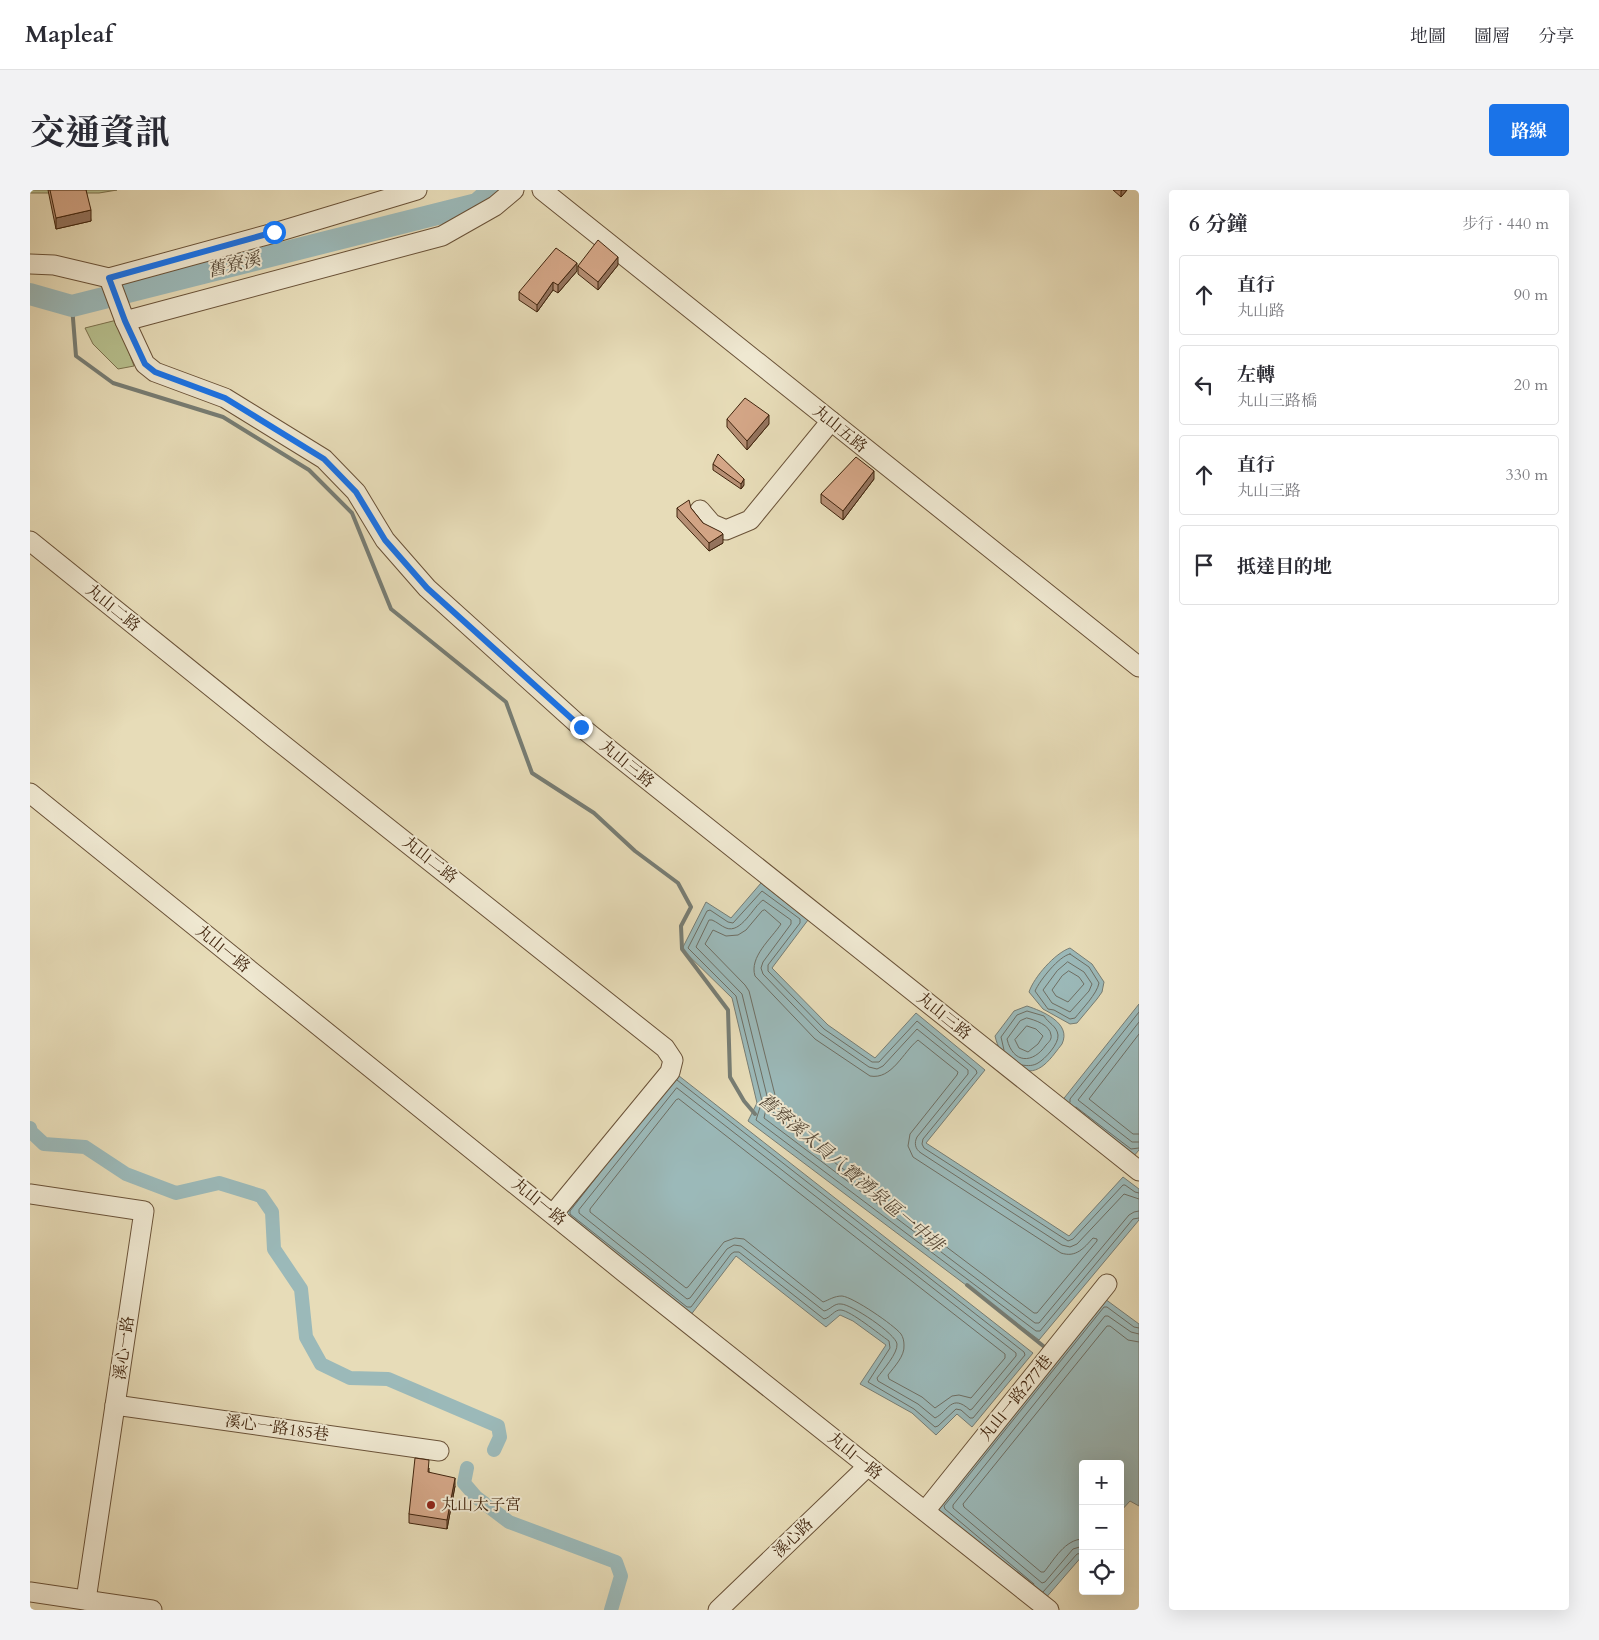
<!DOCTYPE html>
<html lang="zh-TW">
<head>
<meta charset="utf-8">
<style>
  :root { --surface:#fff; --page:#f2f2f3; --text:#2b2b33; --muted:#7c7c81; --line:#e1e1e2; --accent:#1a73e8 }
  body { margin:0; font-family:Cardo,"Noto Serif TC",serif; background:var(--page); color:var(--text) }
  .controls { position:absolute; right:15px; bottom:15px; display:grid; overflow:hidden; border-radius:5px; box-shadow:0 5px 20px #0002 }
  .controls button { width:45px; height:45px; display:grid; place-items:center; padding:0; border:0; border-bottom:1px solid var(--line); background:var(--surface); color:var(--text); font:25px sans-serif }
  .stop { position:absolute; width:15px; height:15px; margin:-11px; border:4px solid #1a73e8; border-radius:50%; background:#fff }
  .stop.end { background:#1a73e8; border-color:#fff; box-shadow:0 1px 5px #0008 }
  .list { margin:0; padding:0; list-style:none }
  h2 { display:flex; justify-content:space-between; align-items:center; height:65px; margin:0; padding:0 20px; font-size:21px }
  h2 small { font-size:16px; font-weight:400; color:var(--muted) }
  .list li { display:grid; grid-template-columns:32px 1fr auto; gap:15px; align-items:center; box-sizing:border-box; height:80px; margin:0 10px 10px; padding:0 10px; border:1px solid var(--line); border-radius:5px }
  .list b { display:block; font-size:19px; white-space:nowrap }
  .list p { margin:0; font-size:16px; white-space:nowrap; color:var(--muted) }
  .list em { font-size:16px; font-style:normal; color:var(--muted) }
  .icon { flex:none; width:28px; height:28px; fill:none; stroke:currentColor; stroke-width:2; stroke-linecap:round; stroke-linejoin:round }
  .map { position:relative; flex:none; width:1109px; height:1420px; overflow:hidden; border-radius:5px }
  header { display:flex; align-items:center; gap:30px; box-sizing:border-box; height:70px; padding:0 25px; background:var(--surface); border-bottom:1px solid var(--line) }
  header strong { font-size:24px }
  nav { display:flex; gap:28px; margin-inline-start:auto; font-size:18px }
  .intro { display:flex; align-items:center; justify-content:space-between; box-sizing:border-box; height:120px; padding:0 30px }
  h1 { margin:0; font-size:35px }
  .button { padding:12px 22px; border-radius:5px; background:var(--accent); color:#fff; font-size:18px; font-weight:700 }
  main { display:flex; gap:30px; padding:0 30px }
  aside { flex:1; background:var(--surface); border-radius:5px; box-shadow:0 5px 20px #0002 }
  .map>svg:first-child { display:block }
  .green { fill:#b7c08e; stroke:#7c724e }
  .water { fill:#9bb9b9; stroke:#777d74 }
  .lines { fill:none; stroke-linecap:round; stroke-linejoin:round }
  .shore { stroke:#6e6e63; stroke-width:1 }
  .stream { stroke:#777d74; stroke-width:4 }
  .canal { stroke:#9bb9b9; stroke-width:14 }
  .river { stroke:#9bb9b9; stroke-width:22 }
  .minor-casing { stroke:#6a5238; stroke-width:21 }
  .minor { stroke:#efe8d1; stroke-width:19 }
  .wall { fill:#b68f74; stroke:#40240d }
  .shaded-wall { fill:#94745e; stroke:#40240d }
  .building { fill:#d4a687; stroke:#40240d }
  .route { stroke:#1a73e8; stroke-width:6 }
  .poi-dot { fill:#8f2418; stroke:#efe8d1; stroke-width:2 }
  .labels { text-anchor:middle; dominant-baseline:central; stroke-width:4; stroke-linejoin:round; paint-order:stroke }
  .street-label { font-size:16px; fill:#40240d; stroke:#efe8d1 }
  .poi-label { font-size:16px; fill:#40240d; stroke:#efe8d1; text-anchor:start }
  .water-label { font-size:18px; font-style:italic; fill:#574938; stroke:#efe8d1 }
</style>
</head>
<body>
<header>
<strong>Mapleaf</strong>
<nav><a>地圖</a><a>圖層</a><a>分享</a></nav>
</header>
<div class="intro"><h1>交通資訊</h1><a class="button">路線</a></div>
<main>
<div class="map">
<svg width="1109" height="1420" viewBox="0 0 1109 1420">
  <rect width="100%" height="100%" fill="#e7dcb8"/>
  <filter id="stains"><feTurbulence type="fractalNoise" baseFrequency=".004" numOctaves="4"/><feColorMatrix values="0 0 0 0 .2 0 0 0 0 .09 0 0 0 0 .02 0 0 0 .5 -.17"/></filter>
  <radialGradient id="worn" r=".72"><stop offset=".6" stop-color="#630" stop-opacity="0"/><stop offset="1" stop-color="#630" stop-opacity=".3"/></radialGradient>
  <g class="green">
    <path d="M0,0H87L69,3H0Z"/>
    <path d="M87,130L104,176L88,179L63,154L55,138Z"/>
  </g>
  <g class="water">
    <path d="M731,693L778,730L742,778L798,835L845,868L886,823L955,880L896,953L1039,1046L1093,987L1109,999V1030L1009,1150L718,931L727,913L702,808L652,759L676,712L701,728Z"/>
    <path d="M1040,758L1062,774L1074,792L1072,802L1067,809L1047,833L1040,834L1013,819L999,802C1004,787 1025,763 1040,758Z"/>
    <path d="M1109,814V960L1103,967L1031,912Z"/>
    <path d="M997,816C1012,821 1042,833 1032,854C1030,857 1027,860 1025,863C1010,883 996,888 978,869C970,860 968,858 965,846L984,821Z"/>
    <path d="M644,882L1003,1163L942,1237L927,1224L906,1245L882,1223L830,1194L856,1155L823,1131L810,1125L796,1137L706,1066L660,1126L532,1024Z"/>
    <path d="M1075,1109L1109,1134V1316L1100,1311L1090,1322V1274H1053V1365L1014,1410L906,1318Z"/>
  </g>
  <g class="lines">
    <g class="shore">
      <path d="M735,720L751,734C741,749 719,767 725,786L785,849L840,886C862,890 873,862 888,850L928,882L927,885L880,944L878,956L883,967L1031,1063C1046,1068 1054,1058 1063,1048L1067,1049V1051L1007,1123H1004L743,926L746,909L719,801L715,795L675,754L683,740L696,746L708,745L716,740L732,721Z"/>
      <path d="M1040,764L1059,777L1069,793C1067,804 1052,819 1045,828L1040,829L1024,820L1018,819L1005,801C1010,790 1029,766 1040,764Z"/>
      <path d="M1038,772L1054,782L1062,794L1059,801L1040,822L1022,813L1013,800L1027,781Z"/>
      <path d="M1039,781L1049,787L1054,794L1038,812L1026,806L1022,800L1032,786Z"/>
      <path d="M997,828C1005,830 1020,835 1021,845C1022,849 1019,852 1016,855C1003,874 983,874 977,849L990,831Z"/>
      <path d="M1109,832L1048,910L1102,952H1109"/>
      <path d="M997,836L1006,839L1013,846L1008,854L998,862L989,858L985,850Z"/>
      <path d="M1109,844L1059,909L1103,944H1109"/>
      <path d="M974,860L971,847L987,825L997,821L1014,826C1018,833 1027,836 1028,845C1029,854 1015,869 1008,873C1003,876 998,876 992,875"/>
      <path d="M647,898L986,1163V1166L942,1219L940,1220C921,1203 919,1221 905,1228L888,1214L848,1191L847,1188C853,1180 868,1163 867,1154C866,1144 821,1114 811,1114C804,1113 800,1120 794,1121L711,1056L704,1055L697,1059L660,1108L657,1109L549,1023V1020Z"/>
      <path d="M649,909L975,1164V1168L941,1208L929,1205L922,1206L905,1218L892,1207L859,1189L858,1185C864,1177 875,1166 874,1155C874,1151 873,1147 871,1144C864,1135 823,1107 812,1106C804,1106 799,1110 793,1112L714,1049L705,1048L694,1052L658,1097L656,1098L560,1022V1019L646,910Z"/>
      <path d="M1040,912V909L1109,822"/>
      <path d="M1046,917L1101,959L1109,958"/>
      <path d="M569,984L540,1021V1024L657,1117H661L701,1064L704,1062H709L794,1129C800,1128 805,1119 811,1120C821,1121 849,1144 859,1151L860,1158L838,1192L884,1219L905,1237L908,1236L926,1219L931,1220L940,1228H943L995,1165L994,1162L647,890"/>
      <path d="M1109,1003L1105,1002L1095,995H1093L1043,1049L1038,1051L894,958L892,954L893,949L947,883L946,880L887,831L849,872H842L794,839L738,781V775L770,733V729L732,701L703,733L698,732L680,720L677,721L658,758L706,806L732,911L726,930L1006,1141H1010L1103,1029L1109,1028"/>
      <path d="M1109,1009L1094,1004L1047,1054L1040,1057L1032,1055L891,963C885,959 884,953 887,947L938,884V880L887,839L853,876L847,879L839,877L790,843L733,784L731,778L733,772L761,734V730L733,710C723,717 711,744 696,738C691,736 687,732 682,730H679L666,757L712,804L738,910L734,928L1005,1133H1009L1099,1025L1104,1022L1109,1021"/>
      <path d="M1053,1349C1035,1349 1024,1370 1014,1382H1011L934,1317L933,1314L1077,1136H1080L1098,1150L1109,1152"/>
      <path d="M1053,1356L1043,1359L1015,1392L1012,1393L923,1318V1315L1075,1126H1078L1101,1142L1109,1144"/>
      <path d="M1004,1394L915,1319L914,1316L1074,1117H1077L1104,1137L1109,1138"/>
      <path d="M1013,1402L1047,1364L1053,1363"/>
    </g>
    <g class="stream">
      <path d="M42,116L46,166L83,193L193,227L279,280L322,323L361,419L476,512L502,583L564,623L605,661L648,693L661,717L651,736L652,759L698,820L700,887L714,911L725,924"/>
      <path d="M937,1095L1017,1159"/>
    </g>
    <g class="canal">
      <path d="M0,938L1,942L14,954L55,957L96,984L146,1003L189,993L231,1006L242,1022L244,1059L271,1099L276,1147L291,1174L320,1188L358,1189L468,1236L470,1247L464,1260"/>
      <path d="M437,1278L434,1293L446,1307L479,1332L586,1372L591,1386L581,1420"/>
    </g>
    <path class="river" d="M0,104L42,116L447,14L463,0"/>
    <defs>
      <g id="minor">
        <path d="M512,0L1109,477"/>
        <path d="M0,74L24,75L79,88L244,43L387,0"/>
        <path d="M79,88L95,131L115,174L125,182L195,208L294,269L326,302L355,350L397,398L551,537L1109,981"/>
        <path d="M95,131L412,46L465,16L484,0"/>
        <path d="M670,320L682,334L696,340L720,330L801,231"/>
        <path d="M0,351L242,546L635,858L643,870L640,882L523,1024"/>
        <path d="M0,603L595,1083L1019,1420"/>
        <path d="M0,1004L114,1021L56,1410"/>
        <path d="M85,1215L409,1261"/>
        <path d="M895,1321L1077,1094"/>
        <path d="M0,1402L122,1420"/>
        <path d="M688,1420L838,1276"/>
      </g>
    </defs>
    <use href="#minor" class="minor-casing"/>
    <use href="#minor" class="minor"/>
  </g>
  <g class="wall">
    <path d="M18,0H56L61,31L26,39Z"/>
    <path d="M1083,0H1097L1091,7Z"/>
    <path d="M588,75L568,100L548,84V76Z"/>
    <path d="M547,81L528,103L523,100L507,122L489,110V102Z"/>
    <path d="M697,229L739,234L717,260L697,237Z"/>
    <path d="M683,274L714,295L711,299L683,280Z"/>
    <path d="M844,289L813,330L791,313V304Z"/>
    <path d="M647,318H661L673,333L693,353L679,361L647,327Z"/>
    <path d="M399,1278V1282L425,1296L417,1339L379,1333V1324Z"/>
  </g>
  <g class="shaded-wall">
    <path d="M1092,0H1097L1091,7V1Z"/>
    <path d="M61,20V31L26,39V28Z"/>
    <path d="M588,67V75L568,100V92Z"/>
    <path d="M547,73V81L528,103V95Z"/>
    <path d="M523,92V100L507,122V115Z"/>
    <path d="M739,225V234L717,260V251Z"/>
    <path d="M844,281V289L813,330V321Z"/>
    <path d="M714,289V295L711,299V294Z"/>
    <path d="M693,344V353L679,361V353Z"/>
    <path d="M425,1288V1296L417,1339V1330Z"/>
  </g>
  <g class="building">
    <path d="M20,0H56L61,20L26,28Z"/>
    <path d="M568,50L588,67L568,92L548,76Z"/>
    <path d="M526,58L547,73L528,95L523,92L507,115L489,102Z"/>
    <path d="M715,208L739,225L717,251L697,229Z"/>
    <path d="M688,264L714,289L711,294L683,274Z"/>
    <path d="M826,267L844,281L813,321L791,304Z"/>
    <path d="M659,310L661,318L673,333L691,342L693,344L679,353L647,318Z"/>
    <path d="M385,1268L399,1270L398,1282L425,1288L417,1330L379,1324Z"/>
  </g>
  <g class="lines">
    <path class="route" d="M244,42L79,88L95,131L115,174L125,182L195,208L294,269L326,302L355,350L397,398L551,537"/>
  </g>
  <circle class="poi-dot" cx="401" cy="1315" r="5"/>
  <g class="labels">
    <g class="street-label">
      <text transform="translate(810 239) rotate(39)">丸山五路</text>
      <text transform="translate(83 418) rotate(39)">丸山二路</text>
      <text transform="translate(597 574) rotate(39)">丸山三路</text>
      <text transform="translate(400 670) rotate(38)">丸山二路</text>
      <text transform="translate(193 759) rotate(39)">丸山一路</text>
      <text transform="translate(914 826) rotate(39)">丸山三路</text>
      <text transform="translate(509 1012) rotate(39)">丸山一路</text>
      <text transform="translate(94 1158) rotate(-82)">溪心一路</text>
      <text transform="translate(986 1208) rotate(-51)">丸山一路277巷</text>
      <text transform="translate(247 1238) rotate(8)">溪心一路185巷</text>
      <text transform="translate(825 1266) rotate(39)">丸山一路</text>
      <text transform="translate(763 1348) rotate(-44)">溪心路</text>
    </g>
    <g class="poi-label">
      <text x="411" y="1315">丸山太子宮</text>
    </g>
    <g class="water-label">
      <text transform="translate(204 75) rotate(-14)">舊寮溪</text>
      <text transform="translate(821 983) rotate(40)">舊寮溪太員八寶湧泉區一中排</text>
    </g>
  </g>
  <rect width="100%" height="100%" filter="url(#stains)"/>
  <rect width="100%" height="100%" fill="url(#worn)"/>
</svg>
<div class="controls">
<button>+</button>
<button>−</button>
<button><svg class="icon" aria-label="locate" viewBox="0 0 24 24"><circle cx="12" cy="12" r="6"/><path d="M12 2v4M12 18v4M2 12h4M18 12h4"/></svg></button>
</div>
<div class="stop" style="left:244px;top:42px"></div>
<div class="stop end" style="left:551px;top:537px"></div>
</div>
<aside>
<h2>6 分鐘<small>步行 · 440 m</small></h2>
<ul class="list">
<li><svg class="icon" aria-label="ahead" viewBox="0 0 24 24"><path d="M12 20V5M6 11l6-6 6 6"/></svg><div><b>直行</b><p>丸山路</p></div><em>90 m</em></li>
<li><svg class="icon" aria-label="left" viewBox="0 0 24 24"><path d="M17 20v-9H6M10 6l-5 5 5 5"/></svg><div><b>左轉</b><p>丸山三路橋</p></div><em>20 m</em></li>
<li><svg class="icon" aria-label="ahead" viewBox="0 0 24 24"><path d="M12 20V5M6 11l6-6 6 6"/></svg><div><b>直行</b><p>丸山三路</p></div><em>330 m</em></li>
<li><svg class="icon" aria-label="arrive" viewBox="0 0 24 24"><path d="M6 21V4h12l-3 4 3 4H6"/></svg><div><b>抵達目的地</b></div></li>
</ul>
</aside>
</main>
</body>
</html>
